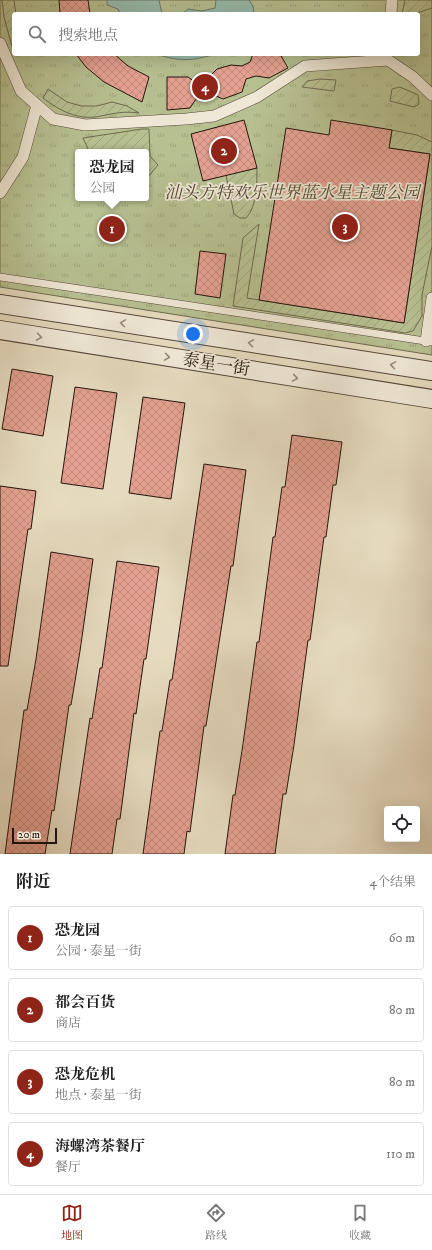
<!DOCTYPE html>
<html lang="zh">
<head>
<meta charset="utf-8">
<style>
  :root { --surface:#fff; --page:#f2f2f2; --text:#222; --muted:#767676; --line:#e0e0e0; --accent:#8f2418 }
  body { margin:0; font-family:"IM FELL DW Pica","Noto Serif SC",serif; background:var(--page); color:var(--text) }
  .controls { position:absolute; right:12px; bottom:12px; display:grid; overflow:hidden; border-radius:4px; box-shadow:0 4px 16px #0002 }
  .controls button { width:36px; height:36px; display:grid; place-items:center; padding:0; border:0; border-bottom:1px solid var(--line); background:var(--surface); color:var(--text); font:20px sans-serif }
  .scale { position:absolute; left:12px; bottom:10px; width:45px; box-sizing:border-box; padding-left:4px; border:2px solid #26150a; border-top:0; font-size:11px; line-height:14px; white-space:nowrap; color:#26150a; -webkit-text-stroke:3px #efe8d6; paint-order:stroke }
  .you { position:absolute; left:193px; top:334px; width:14px; height:14px; margin:-10px; border:3px solid #fff; border-radius:50%; background:#1a73e8; box-shadow:0 0 0 6px #1a73e833 }
  .badge { display:grid; place-items:center; width:26px; height:26px; border-radius:50%; background:var(--accent); color:#fff; font-size:13px; font-weight:700 }
  .pin { position:absolute; translate:-50% -50%; border:2px solid #fff; box-shadow:0 1px 4px #0006 }
  .popup { position:absolute; left:75px; top:149px; width:74px; height:52px; box-sizing:border-box; display:grid; place-content:center; border-radius:4px; background:var(--surface); filter:drop-shadow(0 1px 3px #0005); font-size:13px; white-space:nowrap; color:var(--muted) }
  .popup b { font-size:15px; color:var(--text) }
  .popup::after { content:''; position:absolute; left:50%; top:100%; margin-left:-8px; border:8px solid transparent; border-top-color:var(--surface) }
  .list { margin:0; padding:0; list-style:none }
  h2 { display:flex; justify-content:space-between; align-items:center; height:52px; margin:0; padding:0 16px; font-size:17px }
  h2 small { font-size:13px; font-weight:400; color:var(--muted) }
  .list li { display:grid; grid-template-columns:26px 1fr auto; gap:12px; align-items:center; box-sizing:border-box; height:64px; margin:0 8px 8px; padding:0 8px; border:1px solid var(--line); border-radius:4px }
  .list b { display:block; font-size:15px; white-space:nowrap }
  .list p { margin:0; font-size:13px; white-space:nowrap; color:var(--muted) }
  .list em { font-size:13px; font-style:normal; color:var(--muted) }
  .icon { flex:none; width:22px; height:22px; fill:none; stroke:currentColor; stroke-width:2; stroke-linecap:round; stroke-linejoin:round }
  .map { position:relative; flex:none; width:432px; height:854px; overflow:hidden }
  .search { position:absolute; background:var(--surface); box-shadow:0 4px 16px #0002; left:12px; right:12px; top:12px; height:44px; display:flex; align-items:center; gap:10px; box-sizing:border-box; padding:0 14px; border-radius:4px; color:var(--muted); font-size:15px }
  .sheet { height:340px; background:var(--surface) }
  nav { display:flex; justify-content:space-around; align-items:center; box-sizing:border-box; height:56px; border-top:1px solid var(--line); background:var(--surface); font-size:11px; color:var(--muted) }
  nav a { display:grid; justify-items:center; gap:2px }
  nav .on { color:var(--accent) }
  .map>svg:first-child { display:block }
  .park { fill:url(#park-tufts); stroke:#6e6a4e; fill-rule:evenodd }
  .garden { fill:url(#garden-furrows); stroke:#6e6a4e }
  .water { fill:#97bcad; stroke:#6a796c }
  .building { fill:url(#building-cross-hatch); stroke:#26150a }
  .lines { fill:none; stroke-linecap:round; stroke-linejoin:round }
  .service-casing { stroke:#564638; stroke-width:8 }
  .pedestrian-casing { stroke:#564638; stroke-width:12 }
  .tertiary-casing { stroke:#564638; stroke-width:20 }
  .service { stroke:#efe8d6; stroke-width:7 }
  .pedestrian { stroke:#efe8d6; stroke-width:11 }
  .tertiary { stroke:#efe8d6; stroke-width:18 }
  .oneway { stroke:#95897a }
  .labels { text-anchor:middle; dominant-baseline:central; stroke-width:3.5; stroke-linejoin:round; paint-order:stroke }
  .park-label { font-size:17px; font-style:italic; fill:#524832; stroke:#efe8d6 }
  .street-label { font-size:17px; fill:#26150a; stroke:#efe8d6 }
</style>
</head>
<body>
<div class="map">
<svg width="432" height="854" viewBox="0 0 432 854">
  <defs>
    <pattern id="park-tufts" width="24" height="20" patternUnits="userSpaceOnUse"><rect width="24" height="20" fill="#b7c091"/><path d="M3 7l-1-3M5 7V3M7 7l1-3M15 17l-1-3M17 17v-4M19 17l1-3" fill="none" stroke="#9da47c"/></pattern>
    <pattern id="garden-furrows" width="10" height="10" patternUnits="userSpaceOnUse"><rect width="10" height="10" fill="#b7c091"/><path d="M-1 1l2-2M0 10L10 0M9 11l2-2" fill="none" stroke="#9da47c"/></pattern>
    <pattern id="building-cross-hatch" width="8" height="8" patternUnits="userSpaceOnUse"><rect width="8" height="8" fill="#e4a191"/><path d="M0 0l8 8M0 8l8-8" fill="none" stroke="#c38a7c"/></pattern>
  </defs>
  <rect width="100%" height="100%" fill="#e6dbc0"/>
  <filter id="stains"><feTurbulence type="fractalNoise" baseFrequency=".005" numOctaves="4"/><feColorMatrix values="0 0 0 0 .2 0 0 0 0 .09 0 0 0 0 .02 0 0 0 .5 -.17"/></filter>
  <radialGradient id="worn" r=".72"><stop offset=".6" stop-color="#630" stop-opacity="0"/><stop offset="1" stop-color="#630" stop-opacity=".3"/></radialGradient>
  <path class="park" d="M0,0H432V355L0,287ZM14,14H418V54H14ZM78,152H146V198H78Z"/>
  <g class="garden">
    <path d="M2,0H14L16,14H14V54L4,17Z"/>
    <path d="M405,0H432V8L414,14H402Z"/>
    <path d="M320,79L336,80L334,91L302,87L307,81Z"/>
    <path d="M400,87L418,95L419,104L414,107L390,101L392,89Z"/>
    <path d="M48,89L67,102L81,106H97L112,102L127,106L139,113C125,111 115,113 101,116C79,121 60,111 43,98Z"/>
    <path d="M142,129H149L150,156L158,165L147,178L146,183V152H92L89,151L83,138Z"/>
    <path d="M392,130L417,135L432,142V246L422,295V316L413,331L405,333L233,306L243,238L259,224L247,298L404,323L430,154L389,148Z"/>
    <path d="M257,168C257,183 257,207 246,218H240L234,214L226,175Z"/>
  </g>
  <g class="water">
    <path d="M107,0H159L162,14H120L118,9L107,5Z"/>
    <path d="M216,0H249L253,6L254,14H182L188,9L202,11L215,8Z"/>
    <path d="M157,54H215C193,61 179,62 157,54Z"/>
  </g>
  <g class="building">
    <path d="M59,0H88L90,14H60Z"/>
    <path d="M76,54H114L128,66L149,77L142,102L104,82L86,67Z"/>
    <path d="M253,54H280L288,68L269,78L256,76L246,79L242,92L223,99L214,95L196,99L190,108L167,110V77H188L195,82L209,77L217,69L231,65L242,66L250,62Z"/>
    <path d="M244,120L257,168L203,181L191,134Z"/>
    <path d="M331,120L392,130L389,148L430,154L404,323L259,300L286,128L329,135Z"/>
    <path d="M200,251L226,254L220,298L195,294Z"/>
    <path d="M12,369L53,376L43,436L2,429Z"/>
    <path d="M75,387L117,393L103,489L61,483Z"/>
    <path d="M143,397L185,403L171,499L129,493Z"/>
    <path d="M292,435L342,442L336,485H333L326,537H324L310,640H308L294,745L286,794H283L275,854H225L233,795H235L243,744L257,642H259L273,537H275L282,487H285Z"/>
    <path d="M204,464L246,470L233,566H231L206,726H204L190,832L187,831L184,854H143L160,731H162L170,680H172Z"/>
    <path d="M0,486L36,491L31,529H28L8,666H0Z"/>
    <path d="M51,552L93,559L80,651L71,705H69L54,811L52,810L45,854H5L24,710H27L36,659Z"/>
    <path d="M117,561L159,567L146,659H144L136,714L134,713L120,819H117L112,854H70L90,718L92,719L100,668H102Z"/>
  </g>
  <g class="lines">
    <defs>
      <path id="service" d="M0,277L432,342"/>
      <g id="pedestrian">
        <path d="M391,14L392,0"/>
        <path d="M0,43L21,91L53,119L85,125L186,119L214,116L257,97L305,66L388,60L413,77L432,95"/>
        <path d="M0,193L23,157L37,105"/>
        <path d="M426,341L432,298"/>
      </g>
      <g id="tertiary">
        <path d="M0,304L432,371"/>
        <path d="M0,330L432,399"/>
      </g>
    </defs>
    <use href="#service" class="service-casing"/>
    <use href="#pedestrian" class="pedestrian-casing"/>
    <use href="#tertiary" class="tertiary-casing"/>
    <use href="#service" class="service"/>
    <use href="#pedestrian" class="pedestrian"/>
    <use href="#tertiary" class="tertiary"/>
  </g>
  <defs><path id="oneway-chevron" d="M-2-3.5L2.5 0L-2 3.5" fill="none" stroke-width="1.6" stroke-linecap="round" stroke-linejoin="round"/></defs>
  <g class="oneway">
    <use href="#oneway-chevron" transform="translate(123 323) rotate(-171)"/>
    <use href="#oneway-chevron" transform="translate(39 337) rotate(9)"/>
    <use href="#oneway-chevron" transform="translate(251 343) rotate(-171)"/>
    <use href="#oneway-chevron" transform="translate(167 357) rotate(9)"/>
    <use href="#oneway-chevron" transform="translate(393 365) rotate(-171)"/>
    <use href="#oneway-chevron" transform="translate(295 378) rotate(9)"/>
  </g>
  <g class="labels">
    <g class="park-label">
      <text x="292" y="193">汕头方特欢乐世界蓝水星主题公园</text>
    </g>
    <g class="street-label">
      <text transform="translate(216 365) rotate(9)">泰星一街</text>
    </g>
  </g>
  <rect width="100%" height="100%" filter="url(#stains)"/>
  <rect width="100%" height="100%" fill="url(#worn)"/>
</svg>
<div class="controls">
<button><svg class="icon" aria-label="locate" viewBox="0 0 24 24"><circle cx="12" cy="12" r="6"/><path d="M12 2v4M12 18v4M2 12h4M18 12h4"/></svg></button>
</div>
<div class="scale">20 m</div>
<div class="you"></div>
<div class="pin badge" style="left:112px;top:229px">1</div>
<div class="popup"><b>恐龙园</b>公园</div>
<div class="pin badge" style="left:224px;top:151px">2</div>
<div class="pin badge" style="left:345px;top:227px">3</div>
<div class="pin badge" style="left:205px;top:87px">4</div>
<div class="search"><svg class="icon" aria-label="search" viewBox="0 0 24 24"><circle cx="10" cy="10" r="6"/><path d="M15 15l6 6"/></svg>搜索地点</div>
</div>
<section class="sheet">
<h2>附近<small>4个结果</small></h2>
<ul class="list">
<li><span class="badge">1</span><div><b>恐龙园</b><p>公园 · 泰星一街</p></div><em>60 m</em></li>
<li><span class="badge">2</span><div><b>都会百货</b><p>商店</p></div><em>80 m</em></li>
<li><span class="badge">3</span><div><b>恐龙危机</b><p>地点 · 泰星一街</p></div><em>80 m</em></li>
<li><span class="badge">4</span><div><b>海螺湾茶餐厅</b><p>餐厅</p></div><em>110 m</em></li>
</ul>
</section>
<nav>
<a class="on"><svg class="icon" aria-label="map" viewBox="0 0 24 24"><path d="M3 6l6-2 6 2 6-2v14l-6 2-6-2-6 2zM9 4v14M15 6v14"/></svg>地图</a>
<a><svg class="icon" aria-label="directions" viewBox="0 0 24 24"><path d="M12 3l9 9-9 9-9-9zM9 14v-3h6M13 9l2 2-2 2"/></svg>路线</a>
<a><svg class="icon" aria-label="saved" viewBox="0 0 24 24"><path d="M7 4h10v16l-5-4-5 4z"/></svg>收藏</a>
</nav>
</body>
</html>
